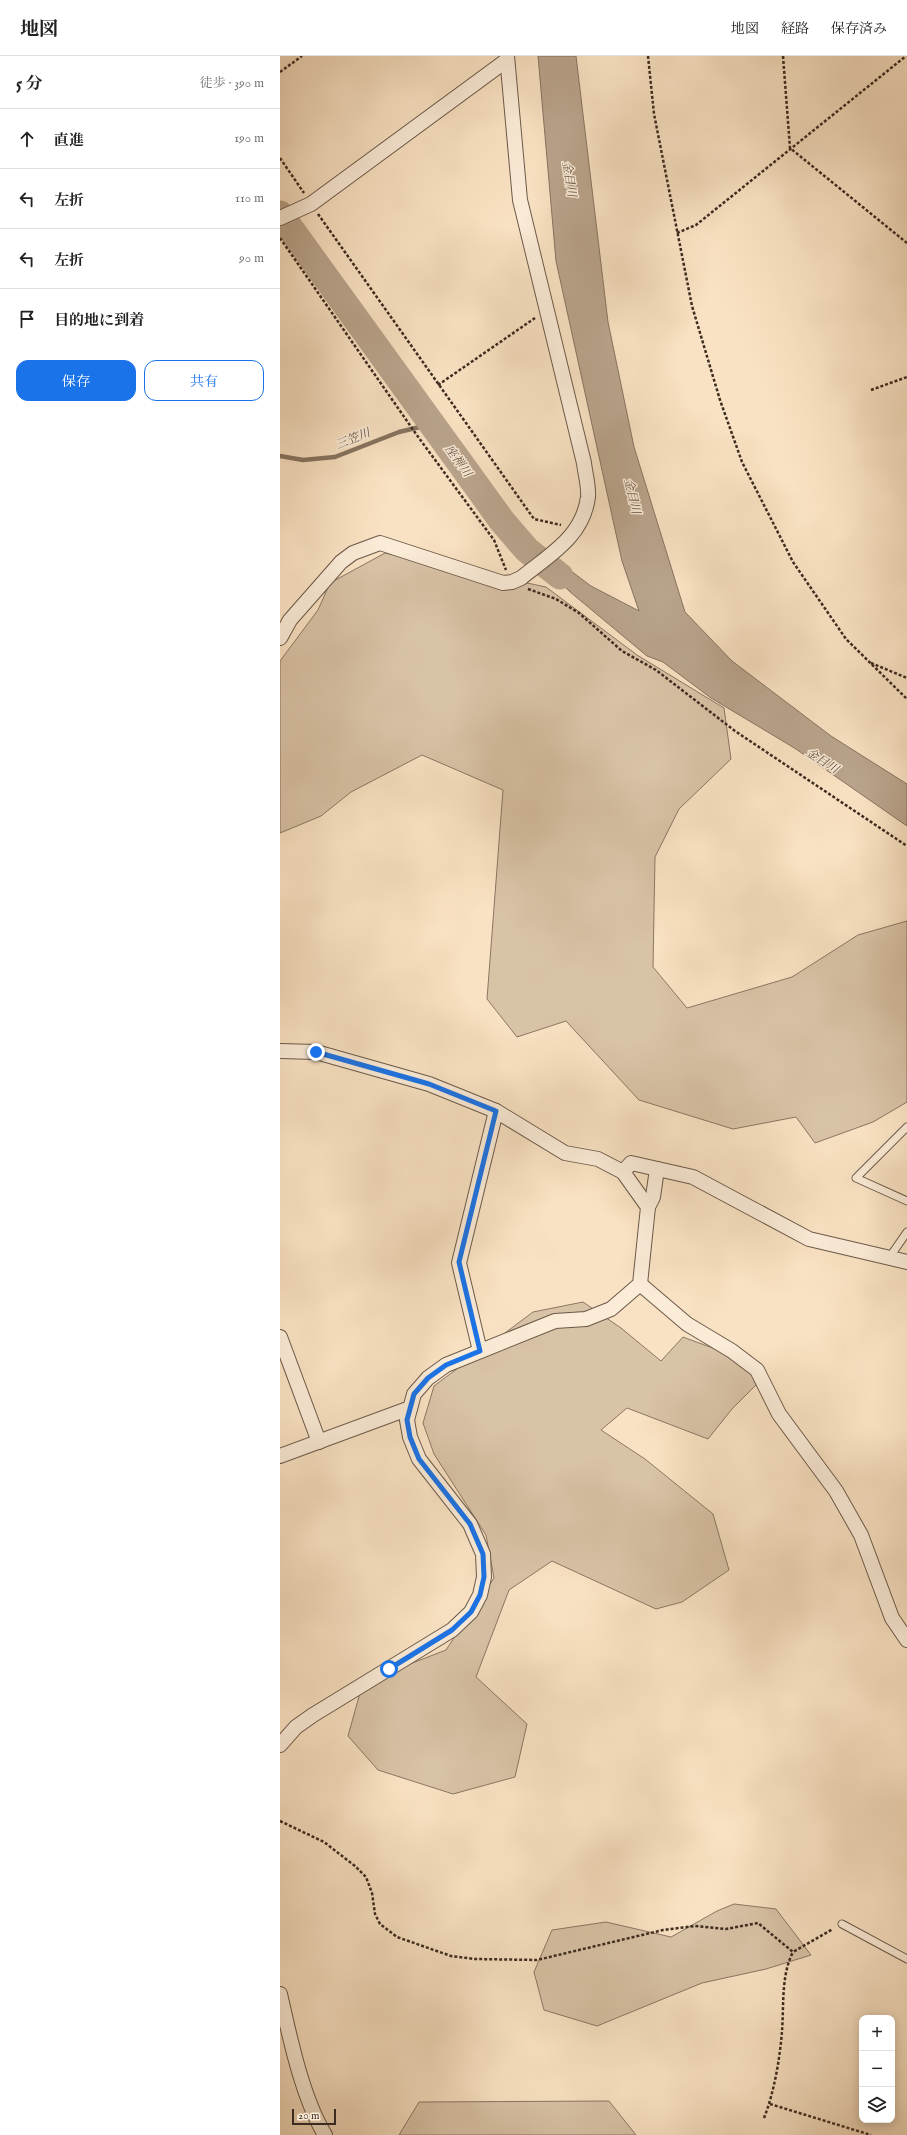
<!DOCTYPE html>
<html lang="ja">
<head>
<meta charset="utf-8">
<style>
  :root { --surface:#fff; --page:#f2f2f2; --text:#222; --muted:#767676; --line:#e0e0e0; --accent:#1a73e8 }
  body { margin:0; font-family:"IM FELL English","Noto Serif JP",serif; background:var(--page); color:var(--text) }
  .controls { position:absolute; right:12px; bottom:12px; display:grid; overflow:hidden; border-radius:8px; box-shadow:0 2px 10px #0003 }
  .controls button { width:36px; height:36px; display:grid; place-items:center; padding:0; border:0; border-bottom:1px solid var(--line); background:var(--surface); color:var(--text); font:20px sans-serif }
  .scale { position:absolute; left:12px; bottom:10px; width:44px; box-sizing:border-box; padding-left:4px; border:2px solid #3c2b20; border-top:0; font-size:11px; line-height:14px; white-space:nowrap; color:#3c2b20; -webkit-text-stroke:3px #fbecd8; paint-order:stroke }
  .stop { position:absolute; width:12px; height:12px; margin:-9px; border:3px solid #1a73e8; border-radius:50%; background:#fff }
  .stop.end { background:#1a73e8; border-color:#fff; box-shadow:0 1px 4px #0008 }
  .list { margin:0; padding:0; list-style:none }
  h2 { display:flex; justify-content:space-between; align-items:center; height:52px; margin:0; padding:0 16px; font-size:17px }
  h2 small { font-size:13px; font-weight:400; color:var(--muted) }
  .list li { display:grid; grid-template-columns:26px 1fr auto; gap:12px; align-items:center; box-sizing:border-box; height:60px; padding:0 16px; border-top:1px solid var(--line) }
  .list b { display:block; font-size:15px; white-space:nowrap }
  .list em { font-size:13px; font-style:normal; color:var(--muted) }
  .actions { display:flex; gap:8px; padding:12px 16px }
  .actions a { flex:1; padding:9px 0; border:1px solid var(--accent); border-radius:12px; text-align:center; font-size:14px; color:var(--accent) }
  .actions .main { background:var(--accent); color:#fff }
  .icon { flex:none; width:22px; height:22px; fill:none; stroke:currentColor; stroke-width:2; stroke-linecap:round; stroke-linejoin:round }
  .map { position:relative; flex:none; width:627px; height:2079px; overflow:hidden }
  header { display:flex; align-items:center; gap:24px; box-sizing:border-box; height:56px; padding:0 20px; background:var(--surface); border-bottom:1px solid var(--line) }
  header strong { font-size:19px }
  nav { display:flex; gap:22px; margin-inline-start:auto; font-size:14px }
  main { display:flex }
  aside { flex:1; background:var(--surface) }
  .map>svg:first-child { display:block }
  .green { fill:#d9c3a7; stroke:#8a7764 }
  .water { fill:#b9a48c; stroke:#877461 }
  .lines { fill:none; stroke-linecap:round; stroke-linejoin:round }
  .stream { stroke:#877461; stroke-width:4.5 }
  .river { stroke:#b9a48c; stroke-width:27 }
  .service-casing { stroke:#6b5949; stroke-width:9 }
  .minor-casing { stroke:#6b5949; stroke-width:16 }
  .path { stroke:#3c2b20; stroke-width:2.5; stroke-dasharray:3 2; stroke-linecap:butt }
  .service { stroke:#fbecd8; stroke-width:7 }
  .minor { stroke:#fbecd8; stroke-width:14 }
  .route { stroke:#1a73e8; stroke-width:5 }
  .labels { text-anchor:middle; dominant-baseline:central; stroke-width:3; stroke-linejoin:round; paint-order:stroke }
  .water-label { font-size:12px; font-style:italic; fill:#624f40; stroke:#fbecd8 }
</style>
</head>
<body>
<header>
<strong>地図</strong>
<nav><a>地図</a><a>経路</a><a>保存済み</a></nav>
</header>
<main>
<aside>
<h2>5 分<small>徒歩 · 390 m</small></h2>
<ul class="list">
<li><svg class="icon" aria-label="ahead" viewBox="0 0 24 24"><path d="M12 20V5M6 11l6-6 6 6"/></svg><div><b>直進</b></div><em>190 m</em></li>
<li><svg class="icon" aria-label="left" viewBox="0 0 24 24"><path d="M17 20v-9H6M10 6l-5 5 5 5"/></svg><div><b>左折</b></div><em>110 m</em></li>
<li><svg class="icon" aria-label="left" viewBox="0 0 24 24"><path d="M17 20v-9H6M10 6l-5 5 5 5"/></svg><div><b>左折</b></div><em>90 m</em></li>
<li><svg class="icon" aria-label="arrive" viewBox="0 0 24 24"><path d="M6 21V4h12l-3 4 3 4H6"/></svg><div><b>目的地に到着</b></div></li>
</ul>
<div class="actions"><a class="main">保存</a><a>共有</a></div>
</aside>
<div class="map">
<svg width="627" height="2079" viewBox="0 0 627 2079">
  <rect width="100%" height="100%" fill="#f9e2c3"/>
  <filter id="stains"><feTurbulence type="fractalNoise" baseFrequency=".005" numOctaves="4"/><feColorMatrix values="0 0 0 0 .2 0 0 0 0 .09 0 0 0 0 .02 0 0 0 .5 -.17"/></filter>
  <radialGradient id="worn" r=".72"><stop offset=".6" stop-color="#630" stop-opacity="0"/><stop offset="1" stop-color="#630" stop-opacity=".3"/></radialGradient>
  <g class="green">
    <path d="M105,497L266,531L357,599L444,652L451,703L399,753L375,801L373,911L407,952L512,921L578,879L627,865V1046L593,1066L535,1087L516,1061L453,1073L359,1044L286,965L237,981L207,943L223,734L142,699L71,736L41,760L0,777V605L38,554L50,527Z"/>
    <path d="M303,1246L341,1272L381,1305L403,1281L465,1304L477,1328L452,1353L428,1383L347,1352L321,1374L365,1403L433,1458L449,1514L402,1546L376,1553L272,1505L229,1534L196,1621L247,1668L235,1721L173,1738L98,1714L68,1680L83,1626L166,1594L214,1522L206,1479L154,1398L143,1367L154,1330L253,1256Z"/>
    <path d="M454,1848L496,1853L531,1899L486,1913L422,1927L317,1970L264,1954L254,1916L272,1874L326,1866L391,1881L437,1855Z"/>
    <path d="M329,2045L356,2079H119L139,2046Z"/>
  </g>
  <path class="water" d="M258,0H296L328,266L354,391L405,556L452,605L551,680L627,728V770L516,693L431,642L383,606L367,600L289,535L240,485L219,461L311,530L359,555L342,505L276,205Z"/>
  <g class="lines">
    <path class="stream" d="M0,400L23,404L55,401L119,376L152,368"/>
    <path class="river" d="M0,158L222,465L247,494L280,520"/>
    <defs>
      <g id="service">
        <path d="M627,1071L576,1122L627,1145"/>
        <path d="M609,1202L627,1176"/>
        <path d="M562,1868L627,1903"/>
      </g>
      <g id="minor">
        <path d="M0,162L31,148L227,4"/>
        <path d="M0,582L10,564L61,506L73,497L100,487L223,527L232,526L241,522C269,499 303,481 308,441C309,430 305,417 304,407L240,144L227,0"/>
        <path d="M0,995L36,996L149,1028L216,1055L285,1097L318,1103L343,1116L368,1151L360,1228L331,1253L306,1263L275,1265L166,1309L148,1322L134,1338L127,1364L130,1381L139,1403L190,1468L203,1498L204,1521L200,1539L191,1556L172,1574L33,1659L16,1671L0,1689"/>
        <path d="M343,1116L351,1107L413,1121L529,1183L627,1206"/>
        <path d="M368,1151L373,1141L377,1113"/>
        <path d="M360,1228L407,1268L452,1295L477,1314L499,1358L556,1435L581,1479L612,1562L627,1584"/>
        <path d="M0,1281L39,1386"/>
        <path d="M200,1295L179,1207L216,1055"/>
        <path d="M0,1400L130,1352"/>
        <path d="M0,1938C10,1982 22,2041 45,2079"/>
      </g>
    </defs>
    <use href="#service" class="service-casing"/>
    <use href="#minor" class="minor-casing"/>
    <g class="path">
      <path d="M368,0L374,58L412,250L440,344L462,406L513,506L566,583L627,643"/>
      <path d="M503,0L510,92L627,187"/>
      <path d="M0,16L22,0"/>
      <path d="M0,102L24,137"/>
      <path d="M38,158L254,463L281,469"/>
      <path d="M397,177L416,169L626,0"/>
      <path d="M0,182L136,378L214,484L226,514"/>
      <path d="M158,329L255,262"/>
      <path d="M591,334L627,321"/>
      <path d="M248,533L276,543L299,557L342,595L376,614L455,675L627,790"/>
      <path d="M591,607L627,622"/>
      <path d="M0,1765L44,1786L75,1810L86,1821L92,1837L95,1858L100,1868L117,1881L171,1900L195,1903L257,1904L383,1874L415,1870L446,1873L478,1867L513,1896L553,1873"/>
      <path d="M490,2048L591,2079"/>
      <path d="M484,2062C494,2037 500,2002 502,1975C504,1949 501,1919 513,1896"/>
    </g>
    <use href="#service" class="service"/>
    <use href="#minor" class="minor"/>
  </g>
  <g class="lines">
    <path class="route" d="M36,996L149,1028L216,1055L179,1206L200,1295L166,1309L148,1322L134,1338L127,1364L130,1381L139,1403L190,1468L203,1498L204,1521L200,1539L191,1556L172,1574L109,1613"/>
  </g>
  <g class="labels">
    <g class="water-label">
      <text transform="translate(289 123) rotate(81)">金目川</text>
      <text transform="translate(73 383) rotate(-22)">三笠川</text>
      <text transform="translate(178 405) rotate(54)">座禅川</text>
      <text transform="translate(352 440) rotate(77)">金目川</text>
      <text transform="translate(542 705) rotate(32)">金目川</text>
    </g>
  </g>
  <rect width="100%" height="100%" filter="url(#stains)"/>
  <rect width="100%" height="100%" fill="url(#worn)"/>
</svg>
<div class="controls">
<button>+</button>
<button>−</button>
<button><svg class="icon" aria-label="layers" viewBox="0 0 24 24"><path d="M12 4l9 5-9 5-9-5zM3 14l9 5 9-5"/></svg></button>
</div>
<div class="scale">20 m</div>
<div class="stop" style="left:109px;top:1613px"></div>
<div class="stop end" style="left:36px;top:996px"></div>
</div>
</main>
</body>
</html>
